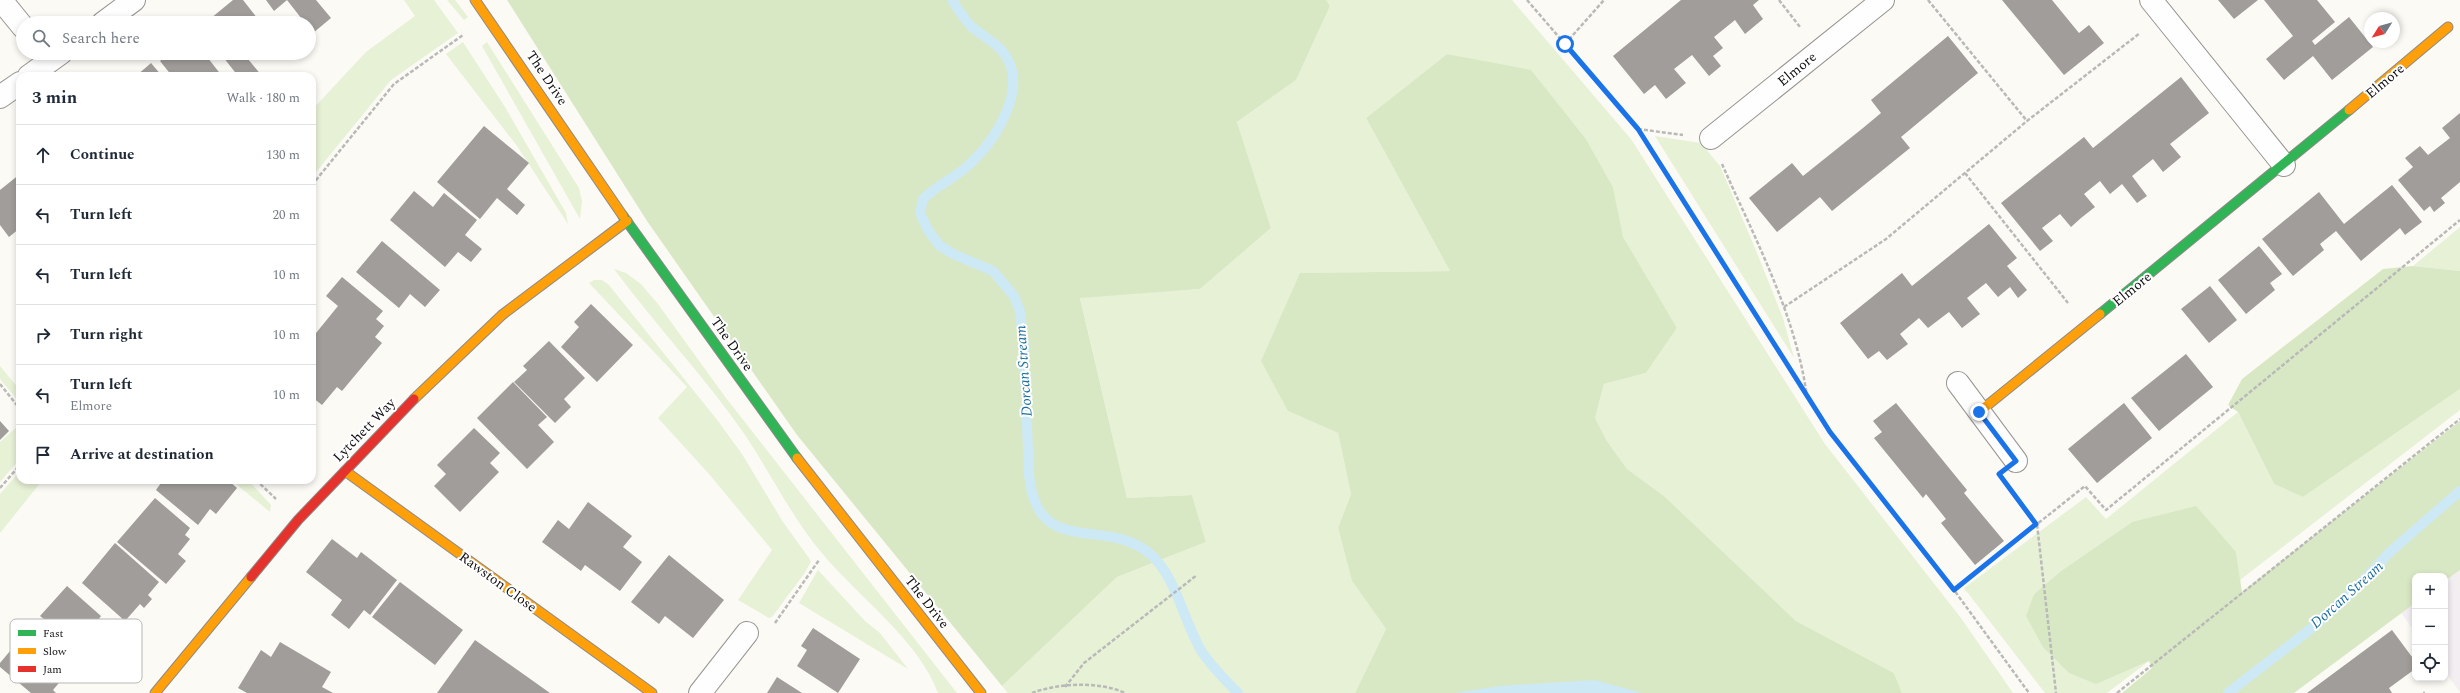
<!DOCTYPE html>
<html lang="en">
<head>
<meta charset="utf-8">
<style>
  :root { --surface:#fff; --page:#f2f2f3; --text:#1f2937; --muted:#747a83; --line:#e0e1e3 }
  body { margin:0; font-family:Spectral,serif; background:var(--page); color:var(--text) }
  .controls { position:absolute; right:12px; bottom:12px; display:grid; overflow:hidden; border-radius:8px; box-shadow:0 2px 6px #0003 }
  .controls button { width:36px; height:36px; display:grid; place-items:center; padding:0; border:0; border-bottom:1px solid var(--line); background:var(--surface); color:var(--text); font:20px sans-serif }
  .compass { position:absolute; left:2364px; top:12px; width:36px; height:36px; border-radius:50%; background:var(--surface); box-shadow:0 2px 6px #0003; rotate:233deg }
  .stop { position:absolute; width:12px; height:12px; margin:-9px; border:3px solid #1a73e8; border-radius:50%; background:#fff }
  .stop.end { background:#1a73e8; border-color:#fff; box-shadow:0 1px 4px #0008 }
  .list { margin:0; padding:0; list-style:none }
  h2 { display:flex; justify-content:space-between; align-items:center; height:52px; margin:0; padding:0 16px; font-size:17px }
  h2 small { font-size:13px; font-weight:400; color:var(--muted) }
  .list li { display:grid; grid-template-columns:26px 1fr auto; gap:12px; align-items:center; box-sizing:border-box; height:60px; padding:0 16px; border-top:1px solid var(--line) }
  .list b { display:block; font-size:15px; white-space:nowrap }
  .list p { margin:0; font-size:13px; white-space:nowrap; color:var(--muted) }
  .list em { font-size:13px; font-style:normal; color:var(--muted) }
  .icon { flex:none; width:22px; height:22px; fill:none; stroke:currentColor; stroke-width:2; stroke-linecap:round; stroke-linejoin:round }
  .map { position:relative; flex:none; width:2460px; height:693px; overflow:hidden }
  .search { position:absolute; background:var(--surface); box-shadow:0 2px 6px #0003; left:16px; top:16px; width:300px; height:44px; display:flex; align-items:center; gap:10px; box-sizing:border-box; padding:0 14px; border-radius:22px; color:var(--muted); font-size:15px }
  .panel { position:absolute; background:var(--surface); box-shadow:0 2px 6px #0003; left:16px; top:72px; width:300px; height:412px; border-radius:12px }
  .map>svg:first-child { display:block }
  .industrial { fill:#f3eef1 }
  .green { fill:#e7f1d6 }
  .forest { fill:#d9e8c4 }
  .water { fill:#cce9f5 }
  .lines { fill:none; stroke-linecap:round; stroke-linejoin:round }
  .stream { stroke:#cce9f5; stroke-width:10 }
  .building { fill:#a09d9a }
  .street-casing { stroke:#969593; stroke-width:24 }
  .fast-casing { stroke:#8c8b89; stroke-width:11 }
  .slow-casing { stroke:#8c8b89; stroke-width:11 }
  .jam-casing { stroke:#8c8b89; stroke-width:11 }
  .path { stroke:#b9b9b8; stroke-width:2.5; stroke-dasharray:4 2; stroke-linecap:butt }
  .street { stroke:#fffefe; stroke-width:22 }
  .fast { stroke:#30b455; stroke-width:9 }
  .slow { stroke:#ff9f0a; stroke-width:9 }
  .jam { stroke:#e5322d; stroke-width:9 }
  .route { stroke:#1a73e8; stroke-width:5 }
  .labels { text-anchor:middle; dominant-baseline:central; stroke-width:4; stroke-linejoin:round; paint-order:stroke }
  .street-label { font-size:14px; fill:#0f0f0f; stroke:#fff }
  .water-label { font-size:15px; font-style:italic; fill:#1a6e9f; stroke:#fff }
  .key { fill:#fff; stroke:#b7b7b7; stroke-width:1 }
  .key-label { font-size:11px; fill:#0f0f0f }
</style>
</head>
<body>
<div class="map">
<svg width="2460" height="693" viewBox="0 0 2460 693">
  <rect width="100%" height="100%" fill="#fcfaf5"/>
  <g class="industrial">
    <path d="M2460,570V692L2445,672V581Z"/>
    <path d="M2415,603V632L2401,613Z"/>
  </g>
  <g class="green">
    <path d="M404,0H434L458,33L391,80L312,177V110L366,52L415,16Z"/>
    <path d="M447,0H455L468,17L464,20Z"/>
    <path d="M1326,0H1512L1631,139L1825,444L1961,618L2013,693H1902L1894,673L1796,621L1664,496L1627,469L1607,441L1595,418L1604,384L1646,373L1677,328L1622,237L1613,187L1586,139L1531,71L1447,54L1366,118L1450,271L1300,273L1288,411L1338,433L1351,494L1338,528L1352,581L1386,629L1355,693H1008L1002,686L1117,577L1206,542L1192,495L1127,498L1080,297L1200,289L1271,228L1237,122L1296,80L1330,6Z"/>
    <path d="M463,42L505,107L566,213L568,224L517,146L446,54Z"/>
    <path d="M487,42L579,188L582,201L580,219L482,46Z"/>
    <path d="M1655,136L1701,143L1720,166L1755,248L1783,318L1794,358Z"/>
    <path d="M2460,227V271L2413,266Z"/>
    <path d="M614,269L626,273L641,284L658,304L726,398L957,693H938C918,639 858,597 821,552C791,516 771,474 745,435C705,377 656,326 614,269Z"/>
    <path d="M594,280H602L609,285L718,421L742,454L783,522L809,558L811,562L804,574L772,617L769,618L738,600L772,550L709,474L658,418L687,387L589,283Z"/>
    <path d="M0,366L20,390V403L0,379Z"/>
    <path d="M2460,389V410L2240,580L2236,552L2132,522L2061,571L2034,594L2027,617L2096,683L2149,661L2107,693H2045L1964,588L2086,497L2106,519L2238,412L2274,484L2303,497Z"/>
    <path d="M20,424V459L0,482V442Z"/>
    <path d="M20,471V480H39L41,482L0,533V494Z"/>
    <path d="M231,480H248L271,505L270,512Z"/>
    <path d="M818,570L865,621L880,633L908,669L799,603Z"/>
  </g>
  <g class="forest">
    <path d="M507,0H1326L1330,6L1296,80L1237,122L1271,228L1200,289L1080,298L1127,498L1192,495L1206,542L1117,577L1002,686L797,435L647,221Z"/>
    <path d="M1447,54L1531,70L1586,139L1613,187L1623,237L1677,328L1646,373L1604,384L1595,418L1607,441L1627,469L1664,496L1796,621L1894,673L1902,693H1355L1386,629L1352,581L1338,528L1351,494L1338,433L1288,411L1261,361L1300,273L1450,271L1366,118Z"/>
    <path d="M2413,266L2460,271V389L2303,497L2274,484L2238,412L2228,405L2242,379L2383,269Z"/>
    <path d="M2460,421V570L2445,581V576H2415V603L2294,693H2122L2152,668L2149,661L2096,684L2069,673L2043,647L2026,616L2034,594L2061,571L2132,522L2196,506L2236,552L2242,592Z"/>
  </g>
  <path class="water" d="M1595,680L1642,693H1455L1500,686Z"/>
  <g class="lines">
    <g class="stream">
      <path d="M952,0C958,9 964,19 972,27C981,35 995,42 1003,52C1030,86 997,138 971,163C957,177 937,185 923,199L920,213L928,230L939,245L953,254L993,271L1014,296L1020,312L1024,345L1029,475C1037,559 1103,516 1149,553C1176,575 1184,623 1202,652C1212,667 1225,680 1238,693"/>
      <path d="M2228,693L2317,624L2357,587L2390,552L2460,491"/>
    </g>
  </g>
  <g class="building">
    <path d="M233,0H243L261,23H205Z"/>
    <path d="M266,0H316L331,18L313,33L309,29V23H305L287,0L274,11Z"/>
    <path d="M1681,0H1759L1753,5L1763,19L1745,34L1735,20L1714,37L1723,48L1713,56L1721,66L1709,76L1692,55L1674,69L1686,83L1666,99L1655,85L1644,94L1613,56Z"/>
    <path d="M2002,0H2052L2079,33L2089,25L2104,43L2064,75Z"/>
    <path d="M2218,0H2258L2234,19Z"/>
    <path d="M2264,0H2317L2335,22L2312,41L2315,45L2349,17L2373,47L2332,80L2313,56L2284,80L2266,59L2293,36Z"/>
    <path d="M1948,36L1978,73L1901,137L1910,148L1832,211L1820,197L1777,232L1749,198L1792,163L1803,176L1863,128L1881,113L1871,100Z"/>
    <path d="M170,53H204L222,76H172L160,61Z"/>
    <path d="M220,53H243L262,76H238Z"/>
    <path d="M151,63L162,76H136Z"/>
    <path d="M2181,77L2209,113L2170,144L2181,157L2163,172L2153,159L2132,176L2147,196L2137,203L2122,184L2110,194L2100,181L2084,194L2095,207L2081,218L2071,227L2060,214L2042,228L2053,241L2040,251L2001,203L2084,137L2093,148Z"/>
    <path d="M2460,113V182L2441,198L2445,203L2434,212L2430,206L2424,211L2398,180L2413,167L2405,158L2420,146L2428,155L2450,138L2442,128Z"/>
    <path d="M484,126L529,163L507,189L525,205L517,215L497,198L480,219L437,182Z"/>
    <path d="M20,174V228L9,237L0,225V190Z"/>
    <path d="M2392,185L2422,222L2405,235L2400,228L2361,261L2336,231L2320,244L2324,250L2293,276L2262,239L2319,192L2344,224Z"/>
    <path d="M414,191L433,207L444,193L477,220L465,235L482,249L471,262L458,252L445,267L390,220Z"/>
    <path d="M1989,224L2017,258L2007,266L2027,290L2018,298L2010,287L1998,297L1986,283L1967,298L1980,314L1962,328L1949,312L1928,328L1919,318L1900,334L1908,344L1887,360L1879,351L1868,359L1840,323L1902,273L1912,286Z"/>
    <path d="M382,241L440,290L425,307L410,294L399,308L356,272Z"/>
    <path d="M2259,246L2282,274L2270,283L2275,290L2246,314L2218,280Z"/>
    <path d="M342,277L383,311L376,319L384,326L375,337L382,343L342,391L337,387L322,405L312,397V338L338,306L326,296Z"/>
    <path d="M2210,286L2237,320L2209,343L2181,309Z"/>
    <path d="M591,304L633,345L597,382L561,347L579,327L574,322Z"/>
    <path d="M549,341L585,378L564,399L571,407L555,423L514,382L527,370L523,366Z"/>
    <path d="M2186,354L2213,387L2159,431L2131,398Z"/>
    <path d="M513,382L547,417L538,425L554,442L527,469L477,418Z"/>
    <path d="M1896,403L1967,490L1964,493L2004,541L1975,565L1941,523L1946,519L1926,494L1923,498L1874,438L1882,432L1873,421Z"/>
    <path d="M2124,403L2152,438L2097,483L2068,449Z"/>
    <path d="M0,421L9,431L0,440Z"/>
    <path d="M474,428L500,453L490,463L499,472L460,512L434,486L446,474L437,465Z"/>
    <path d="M163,480H228L237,488L216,514L210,509L198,525L156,490Z"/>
    <path d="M155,498L190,528L185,535L190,539L178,554L186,561L166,584L117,542Z"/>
    <path d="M588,502L632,536L623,547L642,562L620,591L585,565L581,571L542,542L558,520L569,529Z"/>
    <path d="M332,539L357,558L361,552L397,580L370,615L364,610L349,629L331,615L342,600L306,572Z"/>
    <path d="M115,543L159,582L148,595L152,599L144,608L140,604L125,621L82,583Z"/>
    <path d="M669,555L724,600L693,638L665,616L659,624L631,602Z"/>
    <path d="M400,582L463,630L435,665L372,617Z"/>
    <path d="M67,586L101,616L96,623L102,628L90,641L100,650L80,673L38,636L49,623L40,616Z"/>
    <path d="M813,628L860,659L838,693L797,666L807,650L801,646Z"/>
    <path d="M2392,630L2415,661V669L2389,688L2392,693H2307Z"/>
    <path d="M25,633L69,671L53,690L56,693H31L0,667V663Z"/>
    <path d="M475,640L519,671L550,693H437Z"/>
    <path d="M280,642L331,672L322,687L333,693H247L238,688L261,650L271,657Z"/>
    <path d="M777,677L802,693H767Z"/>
  </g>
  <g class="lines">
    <defs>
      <g id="street">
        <path d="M1,0L23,27"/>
        <path d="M2151,0L2284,165"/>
        <path d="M103,23L134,0"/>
        <path d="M29,76L61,53"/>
        <path d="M0,97L20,83"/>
        <path d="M1711,138L1883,0"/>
        <path d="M1958,383L2016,461"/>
        <path d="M700,693L747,633"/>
      </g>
      <g id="fast">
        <path d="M623,216L797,458"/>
        <path d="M2100,314L2349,110"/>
      </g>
      <g id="slow">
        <path d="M475,0L623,216"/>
        <path d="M2349,110L2448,27"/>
        <path d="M414,399L502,315L627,221"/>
        <path d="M1979,412L2100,314"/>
        <path d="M797,458L981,693"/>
        <path d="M345,471L652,693"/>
        <path d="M155,693L251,577"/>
      </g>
      <path id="jam" d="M251,577L298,520L414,399"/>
    </defs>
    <use href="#street" class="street-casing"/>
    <use href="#fast" class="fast-casing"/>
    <use href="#slow" class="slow-casing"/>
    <use href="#jam" class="jam-casing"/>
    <g class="path">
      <path d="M1527,0L1638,129L1830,432L1954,590L2029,693"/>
      <path d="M1779,0L1800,27"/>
      <path d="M1928,0L2027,121"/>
      <path d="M1565,44L1604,0"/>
      <path d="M1638,129L1683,135"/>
      <path d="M1722,164C1755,239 1796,315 1807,397"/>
      <path d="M1965,173L2068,303"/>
      <path d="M312,185L394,84L463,35"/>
      <path d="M1784,307L1886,239L2027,121L2140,33"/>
      <path d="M0,384L20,409"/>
      <path d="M256,480L276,499"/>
      <path d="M0,488L20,465"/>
      <path d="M2012,491L2037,524L2056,693"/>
      <path d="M1954,590L2085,486L2106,510L2460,220"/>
      <path d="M775,623L819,560"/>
      <path d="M1065,687L1084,663L1197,575"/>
      <path d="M1032,693C1058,683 1099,681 1125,693"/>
      <path d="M2117,693L2460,419"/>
      <path d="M2423,693H2425"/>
    </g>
    <use href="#street" class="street"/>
    <use href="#fast" class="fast"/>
    <use href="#slow" class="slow"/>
    <use href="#jam" class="jam"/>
  </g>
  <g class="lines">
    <path class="route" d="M1565,44L1638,129L1830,432L1954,590L2036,524L1999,474L2016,461L1979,412"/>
  </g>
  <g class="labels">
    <g class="street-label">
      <text transform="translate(1797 69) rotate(-39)">Elmore</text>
      <text transform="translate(547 78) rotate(56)">The Drive</text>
      <text transform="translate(2385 81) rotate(-40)">Elmore</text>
      <text transform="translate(2132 289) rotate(-39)">Elmore</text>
      <text transform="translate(732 344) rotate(55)">The Drive</text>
      <text transform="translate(364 430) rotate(-46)">Lytchett Way</text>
      <text transform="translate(498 582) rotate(36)">Rawston Close</text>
      <text transform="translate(927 602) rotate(52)">The Drive</text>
    </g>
    <g class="water-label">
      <text transform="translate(1024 371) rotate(-94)">Dorcan Stream</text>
      <text transform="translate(2347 595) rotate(-42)">Dorcan Stream</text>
    </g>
  </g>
  <rect x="10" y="619" width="132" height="64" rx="6" class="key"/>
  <rect x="18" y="630" width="18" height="6" fill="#30b455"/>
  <rect x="18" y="648" width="18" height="6" fill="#ff9f0a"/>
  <rect x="18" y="666" width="18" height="6" fill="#e5322d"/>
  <g class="key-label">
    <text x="43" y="637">Fast</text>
    <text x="43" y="655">Slow</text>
    <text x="43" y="673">Jam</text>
  </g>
</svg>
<div class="controls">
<button>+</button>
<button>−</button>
<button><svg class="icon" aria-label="locate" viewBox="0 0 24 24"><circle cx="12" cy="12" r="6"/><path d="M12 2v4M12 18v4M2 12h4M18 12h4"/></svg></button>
</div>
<svg class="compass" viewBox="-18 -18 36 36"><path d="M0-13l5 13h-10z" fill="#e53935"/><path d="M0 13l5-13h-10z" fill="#747a83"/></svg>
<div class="stop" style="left:1565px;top:44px"></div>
<div class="stop end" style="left:1979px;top:412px"></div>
<div class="search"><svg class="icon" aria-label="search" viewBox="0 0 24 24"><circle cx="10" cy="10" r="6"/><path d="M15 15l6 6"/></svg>Search here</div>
<section class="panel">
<h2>3 min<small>Walk · 180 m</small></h2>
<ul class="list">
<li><svg class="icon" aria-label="ahead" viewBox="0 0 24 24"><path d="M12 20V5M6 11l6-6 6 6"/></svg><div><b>Continue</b></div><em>130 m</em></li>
<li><svg class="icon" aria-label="left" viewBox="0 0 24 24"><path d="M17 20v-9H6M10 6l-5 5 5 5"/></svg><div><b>Turn left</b></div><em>20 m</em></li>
<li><svg class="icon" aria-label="left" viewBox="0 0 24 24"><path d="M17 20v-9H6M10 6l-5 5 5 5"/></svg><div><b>Turn left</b></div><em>10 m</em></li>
<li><svg class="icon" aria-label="right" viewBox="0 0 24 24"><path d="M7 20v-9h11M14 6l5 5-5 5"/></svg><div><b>Turn right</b></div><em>10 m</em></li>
<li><svg class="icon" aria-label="left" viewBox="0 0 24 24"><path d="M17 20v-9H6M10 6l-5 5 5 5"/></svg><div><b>Turn left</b><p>Elmore</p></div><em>10 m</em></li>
<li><svg class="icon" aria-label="arrive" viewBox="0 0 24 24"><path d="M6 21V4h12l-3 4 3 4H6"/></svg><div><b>Arrive at destination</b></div></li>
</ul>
</section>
</div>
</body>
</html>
